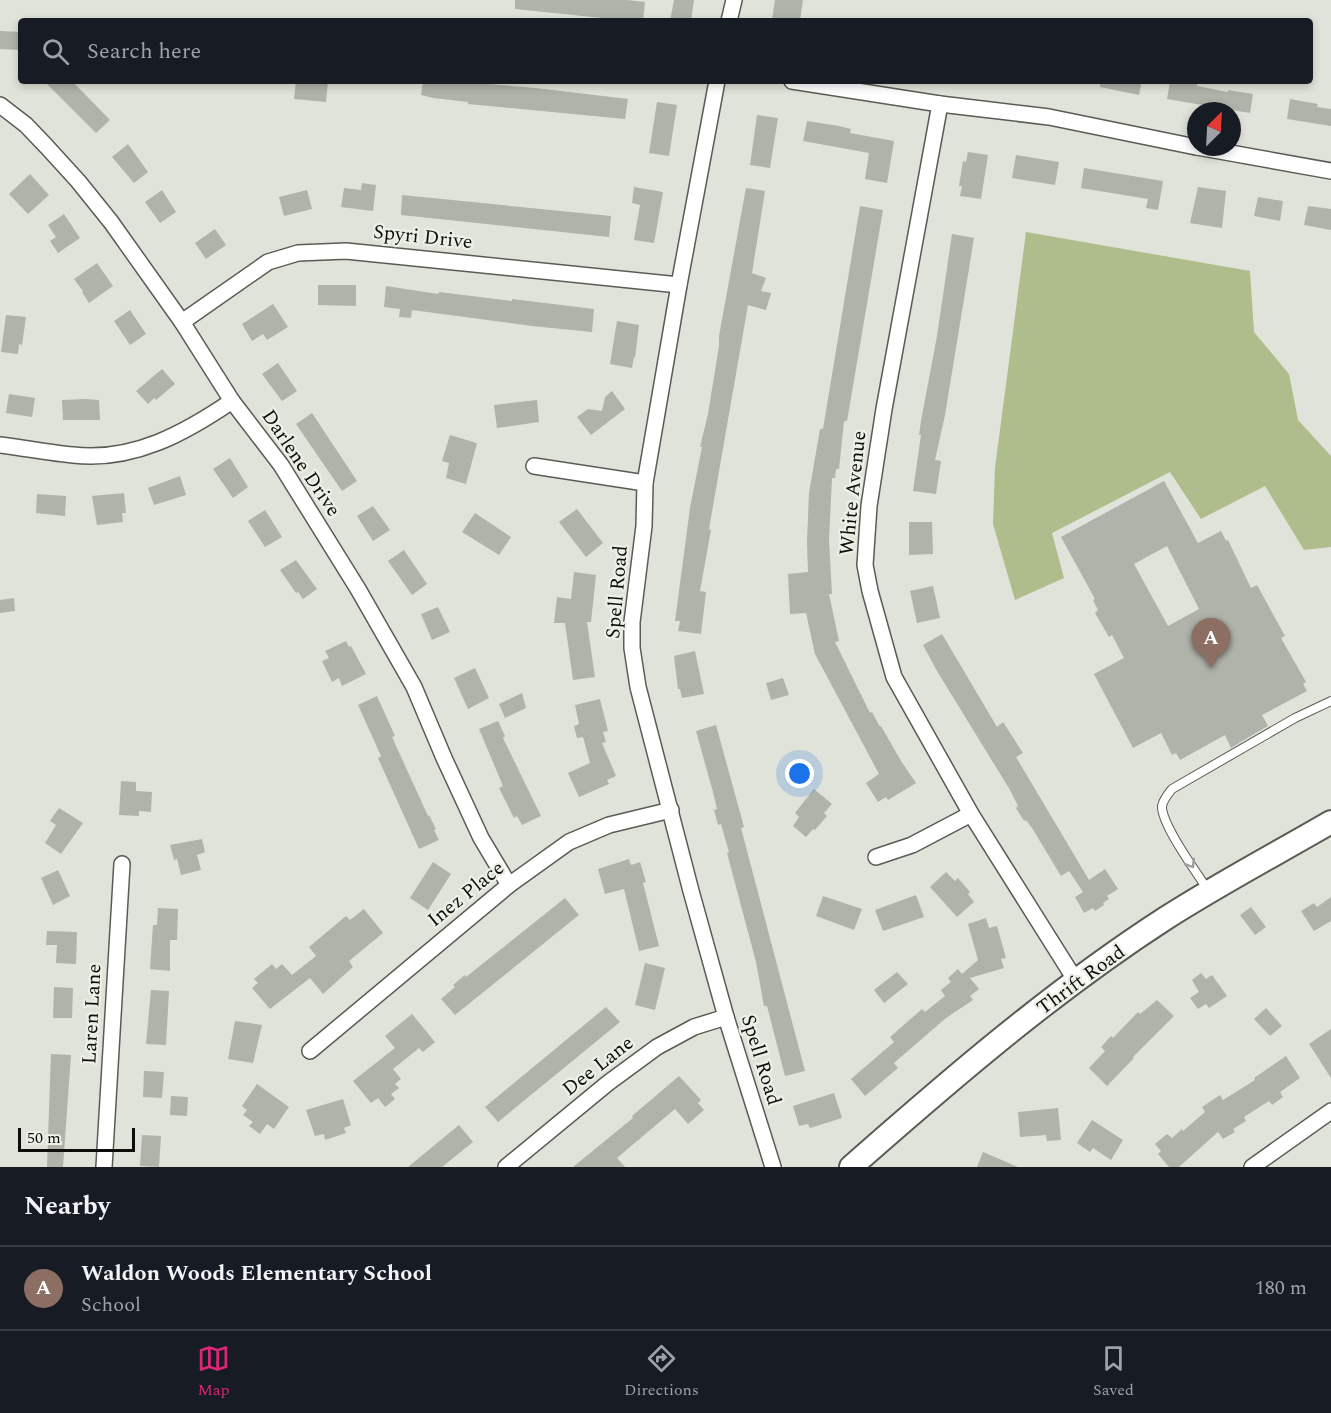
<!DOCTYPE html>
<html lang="en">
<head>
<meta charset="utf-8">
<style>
  :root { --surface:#171b24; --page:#20242c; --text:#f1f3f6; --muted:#9ea1a6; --line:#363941; --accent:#db2777 }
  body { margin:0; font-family:Spectral,serif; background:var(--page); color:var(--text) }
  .compass { position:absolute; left:1187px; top:102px; width:54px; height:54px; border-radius:50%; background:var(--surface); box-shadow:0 3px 9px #0003; rotate:24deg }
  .scale { position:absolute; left:18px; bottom:15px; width:117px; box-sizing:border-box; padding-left:6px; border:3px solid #0d0e0b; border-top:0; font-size:16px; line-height:21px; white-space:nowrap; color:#0d0e0b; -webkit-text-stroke:4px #edf0e7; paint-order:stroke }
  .you { position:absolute; left:800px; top:774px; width:21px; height:21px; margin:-15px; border:4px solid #fff; border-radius:50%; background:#1a73e8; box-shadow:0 0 0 9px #1a73e833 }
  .badge { display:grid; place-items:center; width:39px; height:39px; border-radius:50%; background:var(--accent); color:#fff; font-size:20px; font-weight:700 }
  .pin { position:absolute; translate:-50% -50px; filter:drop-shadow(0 2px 3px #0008) }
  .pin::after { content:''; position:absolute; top:32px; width:21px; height:18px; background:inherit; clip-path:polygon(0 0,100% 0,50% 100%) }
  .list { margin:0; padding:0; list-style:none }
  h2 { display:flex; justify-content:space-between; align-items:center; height:78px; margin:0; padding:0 24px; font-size:26px }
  h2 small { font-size:20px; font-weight:400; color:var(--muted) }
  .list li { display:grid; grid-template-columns:39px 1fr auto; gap:18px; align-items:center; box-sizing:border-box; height:84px; padding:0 24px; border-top:2px solid var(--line) }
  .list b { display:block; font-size:22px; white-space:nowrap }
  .list p { margin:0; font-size:20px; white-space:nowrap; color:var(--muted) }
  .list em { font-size:20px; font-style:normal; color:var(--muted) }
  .icon { flex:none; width:33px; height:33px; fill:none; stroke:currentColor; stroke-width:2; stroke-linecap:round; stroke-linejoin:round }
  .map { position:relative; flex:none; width:1331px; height:1167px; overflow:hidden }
  .search { position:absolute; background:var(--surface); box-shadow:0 3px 9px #0003; left:18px; right:18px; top:18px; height:66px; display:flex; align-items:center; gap:15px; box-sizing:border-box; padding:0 21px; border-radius:6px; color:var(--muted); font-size:22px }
  .sheet { height:162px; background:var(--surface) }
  nav { display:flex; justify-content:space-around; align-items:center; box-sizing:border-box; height:84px; border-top:2px solid var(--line); background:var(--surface); font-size:16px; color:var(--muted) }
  nav a { display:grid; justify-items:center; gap:3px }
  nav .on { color:var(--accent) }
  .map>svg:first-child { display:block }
  .green { fill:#aebd8b }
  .building { fill:#b0b3aa; fill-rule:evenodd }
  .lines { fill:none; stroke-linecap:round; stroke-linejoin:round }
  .lane-casing { stroke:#595c54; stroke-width:10 }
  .street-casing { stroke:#595c54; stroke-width:18 }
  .secondary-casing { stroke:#595c54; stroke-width:26 }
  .lane { stroke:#fff; stroke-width:8 }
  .street { stroke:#fff; stroke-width:15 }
  .secondary { stroke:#fff; stroke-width:22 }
  .oneway { stroke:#9e9f9d }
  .labels { text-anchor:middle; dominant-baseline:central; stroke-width:4.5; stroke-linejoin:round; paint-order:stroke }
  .street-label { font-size:20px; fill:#0d0e0b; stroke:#edf0e7 }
</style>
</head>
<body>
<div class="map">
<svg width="1331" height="1167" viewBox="0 0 1331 1167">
  <rect width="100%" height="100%" fill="#e0e3d9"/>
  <path class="green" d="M1026,232L1250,271L1254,332L1289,374L1298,420L1331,456V547L1304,550L1265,486L1201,519L1170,472L1052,533L1064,578L1015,600L993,524L995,468Z"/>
  <g class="building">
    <path d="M515,0H627L645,2L643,21H631L515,9Z"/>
    <path d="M674,0H694L691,21H670Z"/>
    <path d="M775,0H803L800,21H777L772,19Z"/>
    <path d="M0,31L21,32V50L0,49Z"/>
    <path d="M44,81H72L110,120L96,133Z"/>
    <path d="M296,81L328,82L326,102L294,99Z"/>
    <path d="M423,81H452L536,88L628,99L625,119L468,104V102L433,98L421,95Z"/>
    <path d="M1100,81H1142L1139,95L1100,87Z"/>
    <path d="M1170,81L1197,84V86L1228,92V90L1253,94L1250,113L1167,99Z"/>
    <path d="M1290,99L1318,104L1317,107L1331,109V126L1287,119Z"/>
    <path d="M657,102L677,105L669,156L649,153Z"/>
    <path d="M757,115L778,118L770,168L750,165Z"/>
    <path d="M807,121L839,126L851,129L850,133L894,141L887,183L865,179L869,153L803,141Z"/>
    <path d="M128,144L148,172L134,183L112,157Z"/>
    <path d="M968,152L988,155L981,199L960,196L962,186H959L963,161L966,162Z"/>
    <path d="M1016,155L1059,162L1055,185L1012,178Z"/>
    <path d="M1084,168L1163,181L1158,210L1146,208L1148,199L1081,188Z"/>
    <path d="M30,174L49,195L28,214L9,194Z"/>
    <path d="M362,183L376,185L373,211L341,207L344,188L361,190Z"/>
    <path d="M634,187L663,192L654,243L634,240L640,205L632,203Z"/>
    <path d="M1198,187L1226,191L1222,228L1190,223Z"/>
    <path d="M746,188L765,191L752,273L766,278L761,291L771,293L766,310L748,305L709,529L711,530L700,591L706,592L701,634L678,631L680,621H675L690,508L700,457L702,447H700L708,414L719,346V336Z"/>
    <path d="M162,190L176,212L160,223L145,202Z"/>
    <path d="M307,190L312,209L284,216L279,197Z"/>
    <path d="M402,195L611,216L609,237L401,215Z"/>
    <path d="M1258,197L1283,201L1280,221L1254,216Z"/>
    <path d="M860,206L883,210L847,421H844L839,469H836L835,478H832L829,540L832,594H829L839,641L835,642L870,713L872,712L880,727L881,726L901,761L916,783L888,800L886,797L878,802L866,783L879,774L815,654L806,613L790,614L788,574L808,572L807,542L809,493L820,429H823Z"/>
    <path d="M1308,206L1331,209V230L1304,225Z"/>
    <path d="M64,214L80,238L58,253L50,241L56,237L48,225Z"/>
    <path d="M215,229L226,245L206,259L195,243Z"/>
    <path d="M952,234L974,238L945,415L935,460L941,461L936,494L913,491L921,435H919L921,421L937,336Z"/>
    <path d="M97,263L113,286L89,303L82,292L83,291L74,279Z"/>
    <path d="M318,285H356V306L318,305Z"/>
    <path d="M386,286L438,294L439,292L512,301V299L594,309L592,332L532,326L412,310L411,318L399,317L400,309L384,307Z"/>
    <path d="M273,304L288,327L267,340L263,334L252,341L242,324Z"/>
    <path d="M130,310L146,334L130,345L114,321Z"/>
    <path d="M6,315L26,317L22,345L19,344L18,354L1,352Z"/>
    <path d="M617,321L639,325L635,358L634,357L632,368L610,364Z"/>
    <path d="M278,363L297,391L282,401L262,374Z"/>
    <path d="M162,369L175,384L156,400L154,398L148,404L136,391Z"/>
    <path d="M612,391L625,409L591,435L577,417L588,409L602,411L605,397Z"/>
    <path d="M9,394L35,398L32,417L6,413Z"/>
    <path d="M86,399L99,400L100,420H63L62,400Z"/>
    <path d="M537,400L539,422L497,428L494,405Z"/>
    <path d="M312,413L357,481L342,491L296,424Z"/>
    <path d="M450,435L477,443L466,484L446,478L449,463L442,461Z"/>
    <path d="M230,458L248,487L233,498L213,469Z"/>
    <path d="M180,476L186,495L154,505L148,488Z"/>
    <path d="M1164,481L1198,543L1221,531L1226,541L1228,540L1251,588L1257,585L1285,636L1281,638L1306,682L1303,684L1307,691L1262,715L1268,726L1239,743L1231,748L1225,735L1180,760L1176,753L1172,755L1161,733L1133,748L1094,674L1124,658L1112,635L1109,637L1095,613L1098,610L1093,600L1095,599L1061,537ZM1167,546L1199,609L1168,626L1134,564Z"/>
    <path d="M124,493L126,513H122L123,522L97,525L92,496Z"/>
    <path d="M37,494L66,496L65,516L36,513Z"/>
    <path d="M373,506L390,530L373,541L357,516Z"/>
    <path d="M577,509L603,543L586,557L559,522Z"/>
    <path d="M265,510L282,537L265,547L248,521Z"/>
    <path d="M475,513L511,537L499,555L462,532Z"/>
    <path d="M909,522H932L933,554L909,555Z"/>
    <path d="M404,550L427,584L412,595L388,561Z"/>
    <path d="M296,560L317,589L303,599L298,592L296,593L280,570Z"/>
    <path d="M574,572L596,575L591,622H587L595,677L573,680L565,623H554L557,597L571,599Z"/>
    <path d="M933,586L940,618L917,623L910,591Z"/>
    <path d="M14,598L15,611L0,613V600Z"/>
    <path d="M438,607L450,632L432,640L421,614Z"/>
    <path d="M942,634L997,727L1003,722L1023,753L1016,757L1089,880L1105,869L1118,889L1107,896L1109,899L1103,903L1104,905L1095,911L1093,908L1084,913L1075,897L1083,892L1069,871L1061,876L1032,828L1026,820L1024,821L1016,808L1018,806L1010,790L937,671L923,645Z"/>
    <path d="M346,641L349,647L351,646L366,674L342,686L339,678L332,682L322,661L329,658L325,651Z"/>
    <path d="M695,651L704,694L682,698L680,689H678L674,656Z"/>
    <path d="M475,668L489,698L468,709L454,678Z"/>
    <path d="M783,678L789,695L771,700L766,683Z"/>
    <path d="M522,693L526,708L505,718L499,704Z"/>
    <path d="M377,696L395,736L392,737L428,816L429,815L436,829L434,830L439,840L419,849L378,758L381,756L358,705Z"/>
    <path d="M600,699L608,731L603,732L606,742L602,743L616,776L607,780L609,784L579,797L568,773L590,763L583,737L577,738L574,726L579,724L575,705Z"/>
    <path d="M498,721L505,736L503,738L541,816L522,825L517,816L514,818L499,788L503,786L479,729Z"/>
    <path d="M716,725L744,827L741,828L805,1071L785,1076L767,1006H764L756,962L727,853L729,852L721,824L718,825L714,810L717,809L713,792L696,731Z"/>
    <path d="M121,781L136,782V791L152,792L151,812L139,811V816L119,815Z"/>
    <path d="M814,789L832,804L824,813L827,816L815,830L813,829L806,837L793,826L799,817L795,813Z"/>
    <path d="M59,808L83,823L61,854L45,843L56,825L50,821Z"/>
    <path d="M202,839L205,852L197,855L201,870L181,875L177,859L174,860L170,845Z"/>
    <path d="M629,859L631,865L640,862L646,882L643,883L659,946L639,951L624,889L605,894L598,869Z"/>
    <path d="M433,862L451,874L428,910L410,898Z"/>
    <path d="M58,870L70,896L53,905L41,878Z"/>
    <path d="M946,872L955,881L958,878L970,892L968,894L974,902L957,917L930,887Z"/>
    <path d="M916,895L924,917L883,931L875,910Z"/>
    <path d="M823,896L862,909L854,930L816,916Z"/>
    <path d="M1331,897V921L1314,931L1301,911L1314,903L1317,907Z"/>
    <path d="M565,898L579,915L455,1015L441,999L455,987L453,985L465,975L466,977Z"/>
    <path d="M1251,907L1266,927L1255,935L1240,915Z"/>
    <path d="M158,908L178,909L177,940H170V971L150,969L153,925H157Z"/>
    <path d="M364,909L383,933L349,961L353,967L323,994L310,978L270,1009L252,988L258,983L254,979L272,964L276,969L282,964L292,975L316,956L309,947L346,916L350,920Z"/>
    <path d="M986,918L989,928L997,926L1006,958L1001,959L1004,968L970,978L979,989L970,996L973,1000L946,1018L894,1063L898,1068L865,1096L851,1079L894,1042L890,1037L922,1009L925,1012L945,996L941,990L951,982L948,978L958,969L962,974L978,960L968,924Z"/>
    <path d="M47,931L77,932L76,964L56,963L57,945H46Z"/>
    <path d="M645,963L665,968L655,1010L635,1005Z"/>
    <path d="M897,972L908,984L884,1003L874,990Z"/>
    <path d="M1201,973L1206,979L1212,975L1227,996L1209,1008L1206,1004L1198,1009L1190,998L1199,992L1192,980Z"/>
    <path d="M54,987L73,988L72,1018H53Z"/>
    <path d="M151,990L169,991L166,1045L146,1044Z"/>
    <path d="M1157,1000L1174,1016L1133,1057L1134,1058L1107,1086L1089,1068L1105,1051L1101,1047L1111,1036L1113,1038L1138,1012L1140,1014Z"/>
    <path d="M606,1007L620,1022L498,1122L485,1107Z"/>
    <path d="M1266,1008L1282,1026L1270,1036L1254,1019Z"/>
    <path d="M412,1014L435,1042L423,1052L419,1048L393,1069L401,1079L395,1084L399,1088L391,1094L395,1099L385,1107L378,1098L371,1103L353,1081L395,1048L385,1036Z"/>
    <path d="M235,1021L262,1025L253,1063L228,1059Z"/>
    <path d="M1331,1029V1078L1309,1044Z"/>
    <path d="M51,1054L71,1055L63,1167H47Z"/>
    <path d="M1286,1056L1300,1078L1280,1092L1283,1097L1272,1105L1269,1101L1244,1117L1246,1121L1233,1129L1235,1132L1223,1139L1218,1132L1179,1167H1169L1158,1154L1161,1151L1155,1144L1167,1134L1172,1138L1182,1129L1183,1131L1205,1112L1202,1107L1220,1095L1223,1100L1255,1080L1254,1078Z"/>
    <path d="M144,1071L164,1072L162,1098L143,1097Z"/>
    <path d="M679,1076L701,1100L698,1103L704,1110L688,1124L675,1109L617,1158L625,1167H573L633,1118L632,1116Z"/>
    <path d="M257,1084L289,1107L274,1129L267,1124L260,1134L249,1126L253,1122L243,1115L247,1110L242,1106Z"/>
    <path d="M834,1093L842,1118L810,1128L808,1124L799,1126L793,1106Z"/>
    <path d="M171,1096L188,1097L187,1116L170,1115Z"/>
    <path d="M343,1099L351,1125L344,1128L346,1133L325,1140L324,1134L315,1136L306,1110Z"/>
    <path d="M1058,1108L1061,1140L1047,1141L1046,1135L1020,1137L1018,1112Z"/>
    <path d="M1092,1120L1123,1140L1111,1160L1093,1148L1090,1152L1077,1143Z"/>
    <path d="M459,1125L473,1142L442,1167H408Z"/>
    <path d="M142,1135L161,1136L159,1167L140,1166Z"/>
    <path d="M983,1152L1018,1167H977Z"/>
  </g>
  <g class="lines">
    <defs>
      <path id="lane" d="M1208,890C1197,873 1161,824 1162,806C1163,800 1168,794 1172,789L1295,718L1331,701"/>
      <g id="street">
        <path d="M729,21L734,0"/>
        <path d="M717,81L679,285L645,483L644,526L632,622V648L638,687L691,891L726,1017L773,1167"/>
        <path d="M792,81L940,104L1049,117L1196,147"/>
        <path d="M940,104L884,409L869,506L865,565L870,591L894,677L971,814L1076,981"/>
        <path d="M0,105L26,125L47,147L78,181L111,222L182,322L232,401L281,465L358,589L414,687L444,758L481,838L509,885"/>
        <path d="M1197,147L1331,171"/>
        <path d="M182,322L268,262L298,253L346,251L679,285"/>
        <path d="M0,445C25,448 49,453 73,455C133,462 185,433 232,401"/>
        <path d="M534,466L645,483"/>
        <path d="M876,857L912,845L971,814"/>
        <path d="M310,1051L509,885L569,842L609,825L671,810"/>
        <path d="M104,1167L122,864"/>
        <path d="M506,1167L608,1083L657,1047L694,1027L726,1017"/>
        <path d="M1252,1167L1331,1111"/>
      </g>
      <path id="secondary" d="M851,1167C951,1079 1053,991 1166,918C1219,884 1276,854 1331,822"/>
    </defs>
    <use href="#lane" class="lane-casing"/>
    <use href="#street" class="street-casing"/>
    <use href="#secondary" class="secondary-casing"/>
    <use href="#lane" class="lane"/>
    <use href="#street" class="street"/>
    <use href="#secondary" class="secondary"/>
  </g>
  <defs><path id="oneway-chevron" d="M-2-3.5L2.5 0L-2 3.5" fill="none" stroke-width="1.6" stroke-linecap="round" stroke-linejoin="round" transform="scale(1.5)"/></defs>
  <use class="oneway" href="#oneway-chevron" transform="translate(1191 864) rotate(58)"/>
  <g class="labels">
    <g class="street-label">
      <text transform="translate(423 237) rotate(6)">Spyri Drive</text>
      <text transform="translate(301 463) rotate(56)">Darlene Drive</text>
      <text transform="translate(853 493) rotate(-84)">White Avenue</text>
      <text transform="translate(617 592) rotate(-85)">Spell Road</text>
      <text transform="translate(466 894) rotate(-39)">Inez Place</text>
      <text transform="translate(1081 980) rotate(-36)">Thrift Road</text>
      <text transform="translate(92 1014) rotate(-87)">Laren Lane</text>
      <text transform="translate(761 1060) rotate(73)">Spell Road</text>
      <text transform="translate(598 1066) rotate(-38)">Dee Lane</text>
    </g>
  </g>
</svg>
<svg class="compass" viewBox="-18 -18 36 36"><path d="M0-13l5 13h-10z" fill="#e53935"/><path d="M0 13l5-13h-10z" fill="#9ea1a6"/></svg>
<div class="scale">50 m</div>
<div class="you"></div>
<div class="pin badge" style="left:1211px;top:668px;background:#8d6e63">A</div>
<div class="search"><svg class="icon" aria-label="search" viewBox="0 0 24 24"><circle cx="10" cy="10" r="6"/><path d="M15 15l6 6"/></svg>Search here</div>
</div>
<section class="sheet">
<h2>Nearby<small></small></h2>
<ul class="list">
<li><span class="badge" style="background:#8d6e63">A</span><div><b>Waldon Woods Elementary School</b><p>School</p></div><em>180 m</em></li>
</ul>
</section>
<nav>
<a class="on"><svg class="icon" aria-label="map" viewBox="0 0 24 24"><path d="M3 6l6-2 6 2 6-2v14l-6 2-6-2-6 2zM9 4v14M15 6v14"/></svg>Map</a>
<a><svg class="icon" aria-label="directions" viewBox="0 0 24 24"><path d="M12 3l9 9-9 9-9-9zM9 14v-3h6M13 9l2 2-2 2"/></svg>Directions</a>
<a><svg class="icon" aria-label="saved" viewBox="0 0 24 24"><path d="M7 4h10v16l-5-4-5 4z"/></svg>Saved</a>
</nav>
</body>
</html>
